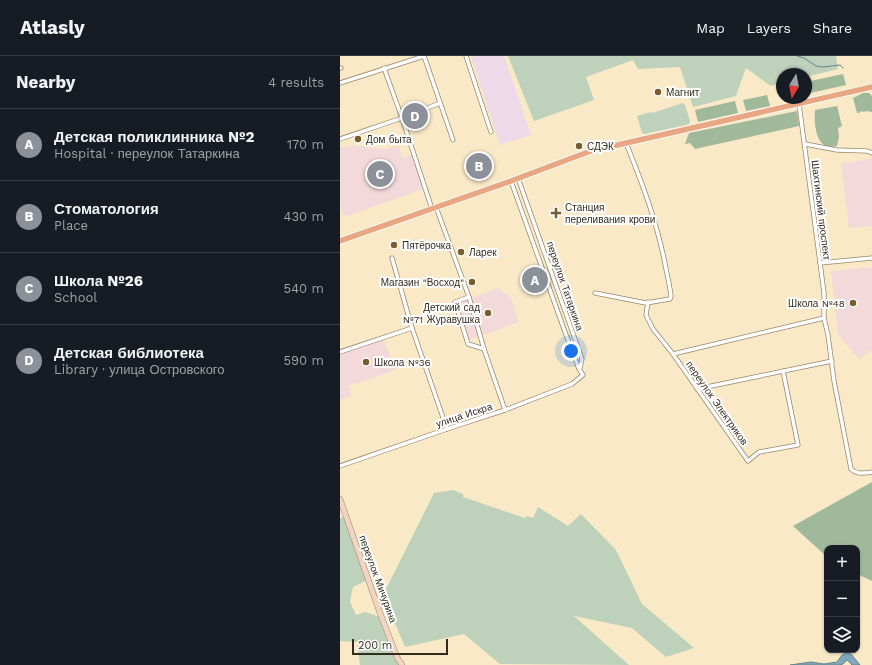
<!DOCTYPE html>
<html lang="en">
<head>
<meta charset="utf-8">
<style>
  :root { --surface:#171b24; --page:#20242c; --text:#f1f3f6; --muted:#9ea1a6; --line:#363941; --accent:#8c9099 }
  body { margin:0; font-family:"Work Sans",sans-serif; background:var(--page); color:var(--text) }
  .controls { position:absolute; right:12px; bottom:12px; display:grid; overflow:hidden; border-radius:8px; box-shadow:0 1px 3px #0004 }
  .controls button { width:36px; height:36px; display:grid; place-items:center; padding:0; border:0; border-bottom:1px solid var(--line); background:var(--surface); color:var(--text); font:20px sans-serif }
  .compass { position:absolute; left:436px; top:12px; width:36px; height:36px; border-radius:50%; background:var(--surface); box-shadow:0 1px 3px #0004; rotate:190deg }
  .scale { position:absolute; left:12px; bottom:10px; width:96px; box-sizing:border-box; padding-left:4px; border:2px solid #322c1f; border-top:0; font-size:11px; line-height:14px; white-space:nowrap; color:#322c1f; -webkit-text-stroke:3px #fff; paint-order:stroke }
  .you { position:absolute; left:231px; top:295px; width:14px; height:14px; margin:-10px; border:3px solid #fff; border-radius:50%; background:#1a73e8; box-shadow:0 0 0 6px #1a73e833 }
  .badge { display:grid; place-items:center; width:26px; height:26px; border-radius:50%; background:var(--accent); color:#fff; font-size:13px; font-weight:700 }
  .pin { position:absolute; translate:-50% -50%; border:2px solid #fff; box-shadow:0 1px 4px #0006 }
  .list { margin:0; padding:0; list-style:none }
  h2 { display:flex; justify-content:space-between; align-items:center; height:52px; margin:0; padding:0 16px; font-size:17px }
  h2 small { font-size:13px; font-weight:400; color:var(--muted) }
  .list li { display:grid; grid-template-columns:26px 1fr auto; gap:12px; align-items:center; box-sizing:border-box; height:72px; padding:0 16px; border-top:1px solid var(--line) }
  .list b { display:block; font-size:15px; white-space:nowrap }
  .list p { margin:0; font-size:13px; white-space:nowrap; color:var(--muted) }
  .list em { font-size:13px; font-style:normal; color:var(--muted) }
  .icon { flex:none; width:22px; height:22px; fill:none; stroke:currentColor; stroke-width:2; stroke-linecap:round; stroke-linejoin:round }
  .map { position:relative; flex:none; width:532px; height:609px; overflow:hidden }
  header { display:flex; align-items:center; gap:24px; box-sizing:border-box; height:56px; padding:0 20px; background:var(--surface); border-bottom:1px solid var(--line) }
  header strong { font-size:19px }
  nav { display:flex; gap:22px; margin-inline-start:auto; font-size:14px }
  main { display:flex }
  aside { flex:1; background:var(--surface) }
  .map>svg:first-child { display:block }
  .commercial { fill:#eed9e8 }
  .education { fill:#f4d9da }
  .green { fill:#bed1ba }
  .forest { fill:#9fb99a }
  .water { fill:#7fa9ba; stroke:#68848c }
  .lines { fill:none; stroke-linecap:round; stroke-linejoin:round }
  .stream { stroke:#68848c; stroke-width:1 }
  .street-casing { stroke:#968768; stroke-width:5 }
  .secondary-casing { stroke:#968768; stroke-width:6 }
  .primary-casing { stroke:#fff; stroke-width:7 }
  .street { stroke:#fff; stroke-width:3.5 }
  .secondary { stroke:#f3d3c1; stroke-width:5 }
  .primary { stroke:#e8a782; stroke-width:5.5 }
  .poi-dot { fill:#775e2f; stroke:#fff; stroke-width:1.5 }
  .labels { text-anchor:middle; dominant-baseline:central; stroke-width:4; stroke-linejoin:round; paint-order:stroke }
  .poi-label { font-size:10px; fill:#322c1f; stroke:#fff; text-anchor:start }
  .street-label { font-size:10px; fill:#322c1f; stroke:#fff }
</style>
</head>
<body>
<header>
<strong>Atlasly</strong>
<nav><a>Map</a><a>Layers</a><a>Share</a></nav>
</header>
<main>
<aside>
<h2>Nearby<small>4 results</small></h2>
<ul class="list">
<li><span class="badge">A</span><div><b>Детская поликлинника №2</b><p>Hospital · переулок Татаркина</p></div><em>170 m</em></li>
<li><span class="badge">B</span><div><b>Стоматология</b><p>Place</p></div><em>430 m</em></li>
<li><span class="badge">C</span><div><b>Школа №26</b><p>School</p></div><em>540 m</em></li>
<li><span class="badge">D</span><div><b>Детская библиотека</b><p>Library · улица Островского</p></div><em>590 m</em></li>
</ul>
</aside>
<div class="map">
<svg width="532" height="609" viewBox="0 0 532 609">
  <rect width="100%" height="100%" fill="#f9e9c7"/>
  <path class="commercial" d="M135,0H164L191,79L160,89L131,1Z"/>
  <g class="education">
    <path d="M9,89L45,93L58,89L63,102L73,99L84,133L4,161L0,149V92Z"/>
    <path d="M532,102V170L509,172L501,108Z"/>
    <path d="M532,211V294L519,303L498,279L491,215Z"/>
    <path d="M158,232L171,242L179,266L129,284L116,248Z"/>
    <path d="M44,283L55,314L9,330L12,340L0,344V297Z"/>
  </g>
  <g class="green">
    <path d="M168,0H496L498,13L466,21V18H442V27L431,30L406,12L396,40L353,51L340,11L298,13L293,4L246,21L254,44L194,65Z"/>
    <path d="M343,47L345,49L350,65L349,68L346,69L304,78L302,77L297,60L311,56L312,57Z"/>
    <path d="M113,434L123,438V441L185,462L187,460L193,462L198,451L228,470L241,458L276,494L302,548L354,592L326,601L292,572L234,560L289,609L160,608L124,578L65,591L43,539L94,437Z"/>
    <path d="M5,461L27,524L13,531L10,546L16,559L25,556L40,561L59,609H20L17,586L0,585V462Z"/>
  </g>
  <g class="forest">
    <path d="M503,18L506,29L466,38V26Z"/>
    <path d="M523,37H529L532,40V56L526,55L524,56L521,55L519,57H517L513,42Z"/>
    <path d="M427,39L430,50L406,55L403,44Z"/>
    <path d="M395,45L398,57L358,66L355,54Z"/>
    <path d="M497,50L502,70L498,72L499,81L497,90C495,90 493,91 491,91C475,91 474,65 475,54Z"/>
    <path d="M457,55L459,70L355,93L350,87L345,88L349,77Z"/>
    <path d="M532,426V525L517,518V492H487V501L453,470Z"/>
  </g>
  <path class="water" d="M506,597L511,598L520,609H512L507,604L503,608L499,609H450L471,606L484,608L497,606L502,599Z"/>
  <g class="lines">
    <path class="stream" d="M457,0L464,2L476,10L483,11L500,9L503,12"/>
    <defs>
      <g id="street">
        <path d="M84,0L113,84"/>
        <path d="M126,0L151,76"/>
        <path d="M0,12H1"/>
        <path d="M44,12L62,62L92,153"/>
        <path d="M0,27L84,0"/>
        <path d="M459,48L484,237V262L488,279L494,325L511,413C517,419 524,417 532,416"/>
        <path d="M0,83L62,62L100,47"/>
        <path d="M465,88L497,94L527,95L532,97"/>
        <path d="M178,122L242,303L240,312"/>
        <path d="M96,151L129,241L115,246L128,288L144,293L165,354"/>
        <path d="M52,202L72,272"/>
        <path d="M480,207L532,202"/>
        <path d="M255,237L306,247L330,243L331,240C330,231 328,222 326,213C318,169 303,129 286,87"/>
        <path d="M129,241L144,293"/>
        <path d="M308,246L306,259L313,273L333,298L408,405L419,396L458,389L443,315"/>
        <path d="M0,296L72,272L107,373"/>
        <path d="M333,298L484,262"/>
        <path d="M357,333L492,305"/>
        <path d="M0,410L107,373L165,354L232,328L243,319L239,313L225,276L171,125"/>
      </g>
      <path id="secondary" d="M0,443L40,557L57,601L62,609"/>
      <path id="primary" d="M0,185L171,125L232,102L251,95L532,31"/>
    </defs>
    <use href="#street" class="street-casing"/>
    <use href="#secondary" class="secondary-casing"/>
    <use href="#primary" class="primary-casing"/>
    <use href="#street" class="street"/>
    <use href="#secondary" class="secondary"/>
    <use href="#primary" class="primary"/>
  </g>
  <g class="poi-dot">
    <circle cx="318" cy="36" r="4"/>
    <circle cx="18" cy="83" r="4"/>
    <circle cx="239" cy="90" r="4"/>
    <path d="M214 151h4v4h4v4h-4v4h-4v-4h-4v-4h4z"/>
    <circle cx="54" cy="189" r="4"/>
    <circle cx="121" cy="196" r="4"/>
    <circle cx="132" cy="226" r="4"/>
    <circle cx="513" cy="247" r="4"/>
    <circle cx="148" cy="257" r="4"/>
    <circle cx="26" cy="306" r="4"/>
  </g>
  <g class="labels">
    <g class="poi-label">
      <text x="326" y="36">Магнит</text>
      <text x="26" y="83">Дом быта</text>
      <text x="247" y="90">СДЭК</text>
      <text x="225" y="151">Станция<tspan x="225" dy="12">переливания крови</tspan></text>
      <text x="62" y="189">Пятёрочка</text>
      <text x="129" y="196">Ларек</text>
      <text x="124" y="226" text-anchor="end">Магазин "Восход"</text>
      <text x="505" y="247" text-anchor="end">Школа №48</text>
      <text x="140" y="251" text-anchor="end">Детский сад<tspan x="140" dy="12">№71 Журавушка</tspan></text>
      <text x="34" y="306">Школа №36</text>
    </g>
    <g class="street-label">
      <text transform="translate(481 154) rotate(83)">Шахтинский проспект</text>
      <text transform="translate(225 230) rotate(71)">переулок Татаркина</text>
      <text transform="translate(377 347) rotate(55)">переулок Электриков</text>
      <text transform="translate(124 359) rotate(-18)">улица Искра</text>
      <text transform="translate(38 523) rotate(70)">переулок Мичурина</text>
    </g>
  </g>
</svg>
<div class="controls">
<button>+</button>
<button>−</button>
<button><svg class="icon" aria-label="layers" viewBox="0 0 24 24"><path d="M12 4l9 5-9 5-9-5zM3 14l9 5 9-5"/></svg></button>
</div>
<svg class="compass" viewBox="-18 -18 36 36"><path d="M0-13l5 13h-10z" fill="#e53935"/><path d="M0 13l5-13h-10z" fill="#9ea1a6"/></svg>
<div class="scale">200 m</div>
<div class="you"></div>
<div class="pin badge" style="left:195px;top:224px">A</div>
<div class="pin badge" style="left:139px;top:110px">B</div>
<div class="pin badge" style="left:40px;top:118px">C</div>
<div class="pin badge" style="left:75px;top:60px">D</div>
</div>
</main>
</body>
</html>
